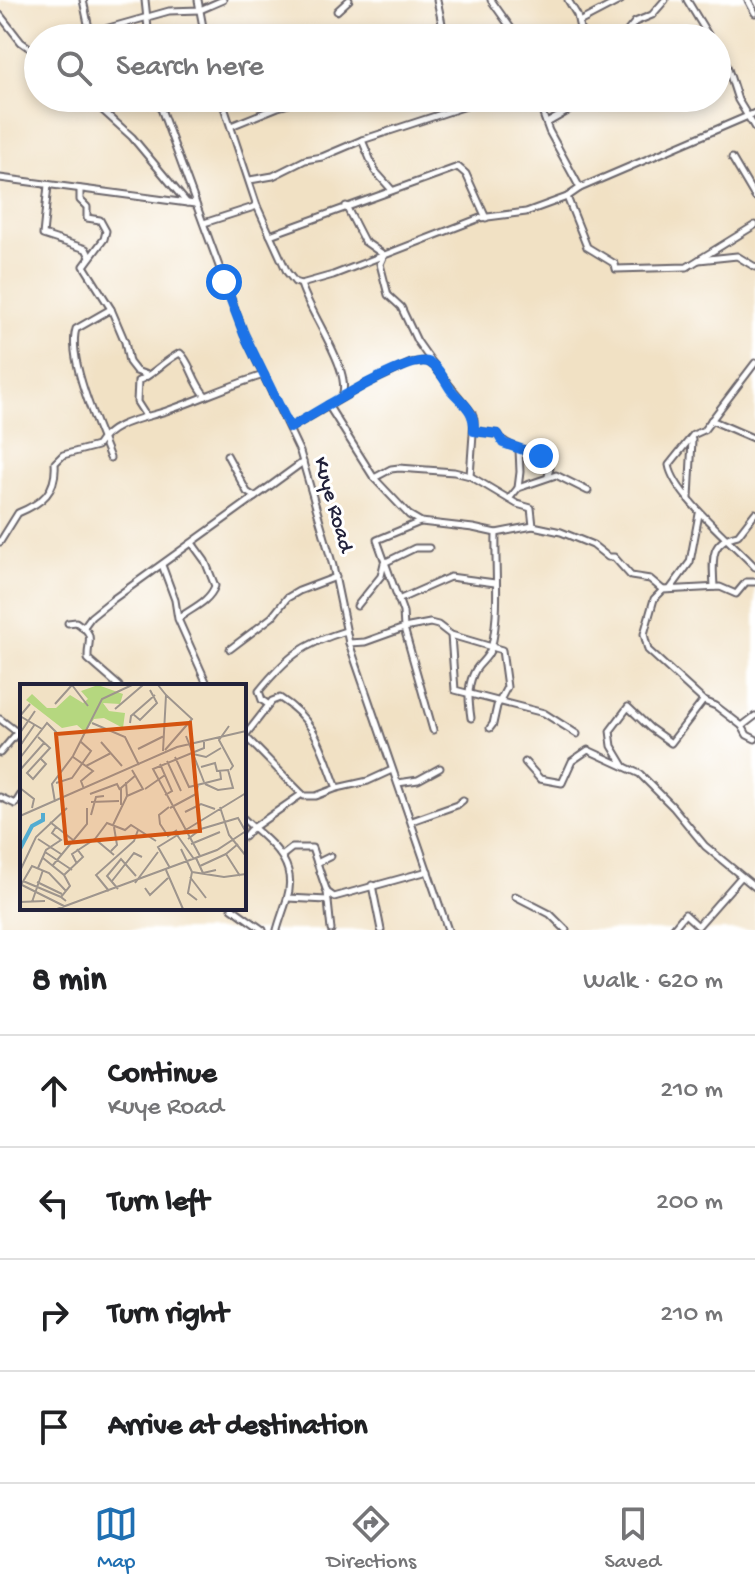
<!DOCTYPE html>
<html lang="en">
<head>
<meta charset="utf-8">
<style>
  :root { --surface:#fff; --page:#f6f6f6; --text:#202124; --muted:#757577; --line:#e0e0e0; --accent:#1f6fb2 }
  body { margin:0; font-family:"Gochi Hand",sans-serif; background:var(--page); color:var(--text) }
  .stop { position:absolute; width:24px; height:24px; margin:-18px; border:6px solid #1a73e8; border-radius:50%; background:#fff }
  .stop.end { background:#1a73e8; border-color:#fff; box-shadow:0 2px 8px #0008 }
  .list { margin:0; padding:0; list-style:none }
  h2 { display:flex; justify-content:space-between; align-items:center; height:104px; margin:0; padding:0 32px; font-size:34px }
  h2 small { font-size:26px; font-weight:400; color:var(--muted) }
  .list li { display:grid; grid-template-columns:52px 1fr auto; gap:24px; align-items:center; box-sizing:border-box; height:112px; padding:0 32px; border-top:2px solid var(--line) }
  .list b { display:block; font-size:30px; white-space:nowrap }
  .list p { margin:0; font-size:26px; white-space:nowrap; color:var(--muted) }
  .list em { font-size:26px; font-style:normal; color:var(--muted) }
  .icon { flex:none; width:44px; height:44px; fill:none; stroke:currentColor; stroke-width:2; stroke-linecap:round; stroke-linejoin:round }
  .map { position:relative; flex:none; width:755px; height:930px; overflow:hidden }
  .search { position:absolute; background:var(--surface); box-shadow:0 4px 12px #0003; left:24px; right:24px; top:24px; height:88px; display:flex; align-items:center; gap:20px; box-sizing:border-box; padding:0 28px; border-radius:44px; color:var(--muted); font-size:30px }
  .sheet { height:552px; background:var(--surface) }
  nav { display:flex; justify-content:space-around; align-items:center; box-sizing:border-box; height:112px; border-top:2px solid var(--line); background:var(--surface); font-size:22px; color:var(--muted) }
  nav a { display:grid; justify-items:center; gap:4px }
  nav .on { color:var(--accent) }
  .map>svg:first-child { display:block }
  .lines { fill:none; stroke-linecap:round; stroke-linejoin:round }
  .minor-casing { stroke:#6a656b; stroke-width:9 }
  .minor { stroke:#fff; stroke-width:5 }
  .route { stroke:#1a73e8; stroke-width:10 }
  .labels { text-anchor:middle; dominant-baseline:central; stroke-width:6; stroke-linejoin:round; paint-order:stroke }
  .street-label { font-size:22px; fill:#22223b; stroke:#fff }
  .inset-river { fill:none; stroke:#53acd1; stroke-width:4 }
  .inset-road { fill:none; stroke:#9e958d; stroke-width:2 }
  .view { fill:#d45411; fill-opacity:0.15; stroke:#d45411; stroke-width:4 }
  .inset-edge { fill:none; stroke:#22223b; stroke-width:4 }
</style>
</head>
<body>
<div class="map">
<svg width="755" height="930" viewBox="0 0 755 930">
  <rect width="100%" height="100%" fill="#fff"/>
  <filter id="ink" filterUnits="userSpaceOnUse"><feTurbulence type="fractalNoise" baseFrequency=".0125" numOctaves="2"/><feDisplacementMap in="SourceGraphic" scale="16" xChannelSelector="R" yChannelSelector="G"/><feConvolveMatrix kernelMatrix="1 2 1 2 8 2 1 2 1" color-interpolation-filters="sRGB"/></filter>
  <filter id="wash" filterUnits="userSpaceOnUse"><feTurbulence type="fractalNoise" baseFrequency=".006" numOctaves="4" result="noise"/><feDisplacementMap in="SourceGraphic" scale="32" xChannelSelector="R" yChannelSelector="G"/><feGaussianBlur stdDeviation="1.8" result="paint"/><feColorMatrix in="noise" values="0 0 0 0 0 0 0 0 0 0 0 0 0 0 0 0 0 1.4 0 .05"/><feComposite in="paint" operator="in"/></filter>
  <g filter="url(#wash)">
    <rect width="100%" height="100%" fill="#f1e1c4"/>
  </g>
  <g filter="url(#ink)">
    <g class="lines">
      <defs>
        <g id="minor">
          <path d="M83,0L91,38"/>
          <path d="M145,0L149,38"/>
          <path d="M198,0L205,38"/>
          <path d="M437,0L445,38"/>
          <path d="M491,0L518,38"/>
          <path d="M568,0L577,15L582,38"/>
          <path d="M687,0L710,38"/>
          <path d="M748,0L755,13"/>
          <path d="M337,11L349,0"/>
          <path d="M0,15L21,42L38,54"/>
          <path d="M579,22L621,0"/>
          <path d="M91,33L169,11L200,10L223,0"/>
          <path d="M626,33L635,22L652,15L665,0"/>
          <path d="M717,49L727,66L738,100L755,128"/>
          <path d="M89,98L132,137L187,203"/>
          <path d="M157,98L244,334L300,452L333,566L349,643L448,930"/>
          <path d="M221,98L257,206L287,272L295,282L301,284L333,275L480,218L526,212L567,197L580,188L755,113"/>
          <path d="M537,98L549,131L580,188"/>
          <path d="M547,123L573,108L601,98"/>
          <path d="M231,126L278,107L311,98"/>
          <path d="M362,140L375,171L392,190"/>
          <path d="M732,158L755,197"/>
          <path d="M0,178L195,204"/>
          <path d="M250,180L273,176L305,160L322,157L362,140L466,106"/>
          <path d="M48,185L43,235L86,249L90,257"/>
          <path d="M80,189V200L87,207V218L100,220L106,231L104,239L84,266L111,309L125,342L129,362L136,371L147,375"/>
          <path d="M567,197L587,247L615,264L616,269L687,267L755,225"/>
          <path d="M346,206L364,241L384,255L380,264L388,295L401,307L417,341L434,365"/>
          <path d="M204,223L257,206"/>
          <path d="M270,235L458,167L466,174L486,218"/>
          <path d="M699,260L737,256L755,267"/>
          <path d="M301,284C309,313 355,374 341,398"/>
          <path d="M755,363L704,430L693,435L669,465C674,495 733,543 755,567"/>
          <path d="M328,405L374,478L409,515L421,522L473,528L496,533L533,526L561,532L593,545L608,557H614L631,576L650,579L663,590"/>
          <path d="M146,416L137,402L138,381C152,376 165,360 180,353C191,362 192,381 206,396"/>
          <path d="M711,420L755,439"/>
          <path d="M290,428L364,385L411,363L427,361L434,366L472,413L474,420L470,476"/>
          <path d="M474,431L498,434C510,454 540,446 550,468L548,476"/>
          <path d="M227,455L247,492L255,497L303,462"/>
          <path d="M110,458C98,427 67,359 76,329L111,309"/>
          <path d="M374,478L391,469L399,468L454,472L470,476L517,504L531,508L533,526"/>
          <path d="M518,488L520,472L519,449"/>
          <path d="M689,498L692,440"/>
          <path d="M509,499L518,488L556,475L588,491"/>
          <path d="M420,522L377,540L403,612L404,628L433,730"/>
          <path d="M0,542L18,513C42,503 57,492 55,463L63,455L97,446C112,421 144,419 169,410C202,399 229,385 264,375"/>
          <path d="M162,565L175,600L178,619L208,686"/>
          <path d="M714,587C713,562 708,541 738,535L755,513"/>
          <path d="M671,588L690,562L699,514"/>
          <path d="M398,600L450,577L495,583"/>
          <path d="M357,606L381,576L384,563L415,548H429"/>
          <path d="M179,618C192,608 209,602 215,586L205,561L192,543"/>
          <path d="M68,623L76,622C97,636 87,639 88,659L119,686"/>
          <path d="M83,628L91,617L112,600L255,497"/>
          <path d="M451,635L455,690L544,713L577,734"/>
          <path d="M349,643L365,642L404,628L430,623L438,625L451,635L502,650L507,687L497,706L493,724L490,728"/>
          <path d="M230,649L272,617L287,598L299,591L336,577"/>
          <path d="M269,705L262,700L259,691C287,657 302,644 346,631"/>
          <path d="M755,716L742,726L747,735L755,739"/>
          <path d="M471,718C469,704 467,688 473,675C477,663 489,660 492,645C500,609 495,570 496,533"/>
          <path d="M0,719L22,736"/>
          <path d="M742,726L716,706L704,701L648,650L644,634L654,599L663,590L720,587L736,594L746,582H755"/>
          <path d="M245,736L304,796H316L337,788"/>
          <path d="M244,737L272,701L280,698C317,721 322,751 337,788L368,781L392,770"/>
          <path d="M0,753L17,733"/>
          <path d="M525,762L540,779L562,783L572,761L588,750L640,774L673,807L705,846L755,887"/>
          <path d="M624,766L612,746L610,731L628,707L650,728L671,743L703,701"/>
          <path d="M398,783L418,780L440,768"/>
          <path d="M0,797L15,804L22,793"/>
          <path d="M244,819C268,842 299,860 287,899C284,909 280,919 277,930"/>
          <path d="M412,821L457,805L463,800"/>
          <path d="M244,837L250,830L302,794"/>
          <path d="M283,855L292,848H312L327,892L331,930"/>
          <path d="M317,863L331,856"/>
          <path d="M372,885L381,930"/>
          <path d="M327,892L334,897L428,871"/>
          <path d="M515,896L550,914L566,930"/>
          <path d="M288,898L327,900"/>
          <path d="M232,908L263,930"/>
          <path d="M672,930L685,914L698,926L741,877"/>
        </g>
      </defs>
      <use href="#minor" class="minor-casing"/>
      <use href="#minor" class="minor"/>
    </g>
  </g>
  <g class="lines" filter="url(#ink)">
    <path class="route" d="M224,282L244,334L290,428C311,415 408,355 428,362C438,365 445,382 451,390C463,404 475,410 474,431L498,434L503,443L541,456"/>
  </g>
  <g class="labels">
    <g class="street-label">
      <text transform="translate(332 505) rotate(74)">Kuye Road</text>
    </g>
  </g>
  <g transform="translate(20 684)">
    <rect width="226" height="226" fill="#f1e1c4"/>
    <path d="M78,1L103,10L100,20L83,19L89,27L105,29L103,44L84,34L74,35L65,48L57,41L42,44L6,16L12,10L27,24H36L50,11L63,19L68,15L61,7Z" fill="#b5d77f"/>
    <path class="inset-river" d="M0,165L12,142L23,136V129"/>
    <path class="inset-road" d="M52,1L68,22M138,1L146,11L143,67M10,20L0,32L22,45M35,20L52,1M95,25L123,1M113,30L120,36L137,19L130,6M72,39L105,53L119,81M110,39L111,32L135,11M209,42L199,56L213,82L210,86M0,49L15,27M166,52L184,98M18,53L30,64L7,89L13,95L26,80L21,75M81,58L102,82M0,62L15,40M118,65L144,52M145,66L172,35L146,11M173,70L186,73L201,64M53,73L73,87L61,97L64,105M155,73L169,103L201,95L200,87M0,74L27,39L37,49M147,77L161,107M140,80L152,107L145,111M66,82L91,69M181,83L195,79L197,87L208,86L213,104L198,106L185,100M0,86L24,59M36,99L52,94L71,67L60,57M0,104L14,115L12,124M125,105L145,91M70,110L97,100L100,106M107,112L123,105L112,86M35,118L32,100L53,72L82,15L112,1M71,118L99,117M101,121V104L116,91M149,123L139,131L140,140L148,152L157,146M200,123L209,151L226,172M150,124L176,110L178,101M165,128L181,120L195,125M71,131L76,113L84,112M0,132L157,63L226,47M30,138L53,156M93,141L107,112L106,98M157,151L174,175M18,155L41,170M75,155L87,139L105,146L111,141L136,157M168,155L181,145L218,134L226,148M171,160L200,148M218,160L206,170L220,192M161,165L172,188L168,209L177,216M91,167L97,161L94,143M25,168L52,186M180,172L133,85L184,64V58M23,174L44,191L50,202L41,213L46,217M176,174L183,189L196,186M57,180L52,170L75,155L94,171M33,181L67,140V124M180,182L206,170M18,184L26,166L41,156L32,149L36,143M150,184L138,163L226,109M146,186L163,225M0,187L16,153L47,124M172,188L204,193L226,190M44,191L63,173L57,165M170,193L186,214M3,197L41,213M92,197L114,169L122,173M17,198L42,210M115,199L138,168M1,201L12,182L29,189L46,207M2,201L44,222M125,204L130,211L148,194M98,205L87,192L101,175L116,192M89,207L76,191L114,157L118,146M0,218L25,217M12,218L23,186M37,225L197,166L226,147"/>
    <path class="view" d="M170,39L180,147L46,159L36,50Z"/>
    <rect width="226" height="226" class="inset-edge"/>
  </g>
</svg>
<div class="stop" style="left:224px;top:282px"></div>
<div class="stop end" style="left:541px;top:456px"></div>
<div class="search"><svg class="icon" aria-label="search" viewBox="0 0 24 24"><circle cx="10" cy="10" r="6"/><path d="M15 15l6 6"/></svg>Search here</div>
</div>
<section class="sheet">
<h2>8 min<small>Walk · 620 m</small></h2>
<ul class="list">
<li><svg class="icon" aria-label="ahead" viewBox="0 0 24 24"><path d="M12 20V5M6 11l6-6 6 6"/></svg><div><b>Continue</b><p>Kuye Road</p></div><em>210 m</em></li>
<li><svg class="icon" aria-label="left" viewBox="0 0 24 24"><path d="M17 20v-9H6M10 6l-5 5 5 5"/></svg><div><b>Turn left</b></div><em>200 m</em></li>
<li><svg class="icon" aria-label="right" viewBox="0 0 24 24"><path d="M7 20v-9h11M14 6l5 5-5 5"/></svg><div><b>Turn right</b></div><em>210 m</em></li>
<li><svg class="icon" aria-label="arrive" viewBox="0 0 24 24"><path d="M6 21V4h12l-3 4 3 4H6"/></svg><div><b>Arrive at destination</b></div></li>
</ul>
</section>
<nav>
<a class="on"><svg class="icon" aria-label="map" viewBox="0 0 24 24"><path d="M3 6l6-2 6 2 6-2v14l-6 2-6-2-6 2zM9 4v14M15 6v14"/></svg>Map</a>
<a><svg class="icon" aria-label="directions" viewBox="0 0 24 24"><path d="M12 3l9 9-9 9-9-9zM9 14v-3h6M13 9l2 2-2 2"/></svg>Directions</a>
<a><svg class="icon" aria-label="saved" viewBox="0 0 24 24"><path d="M7 4h10v16l-5-4-5 4z"/></svg>Saved</a>
</nav>
</body>
</html>
